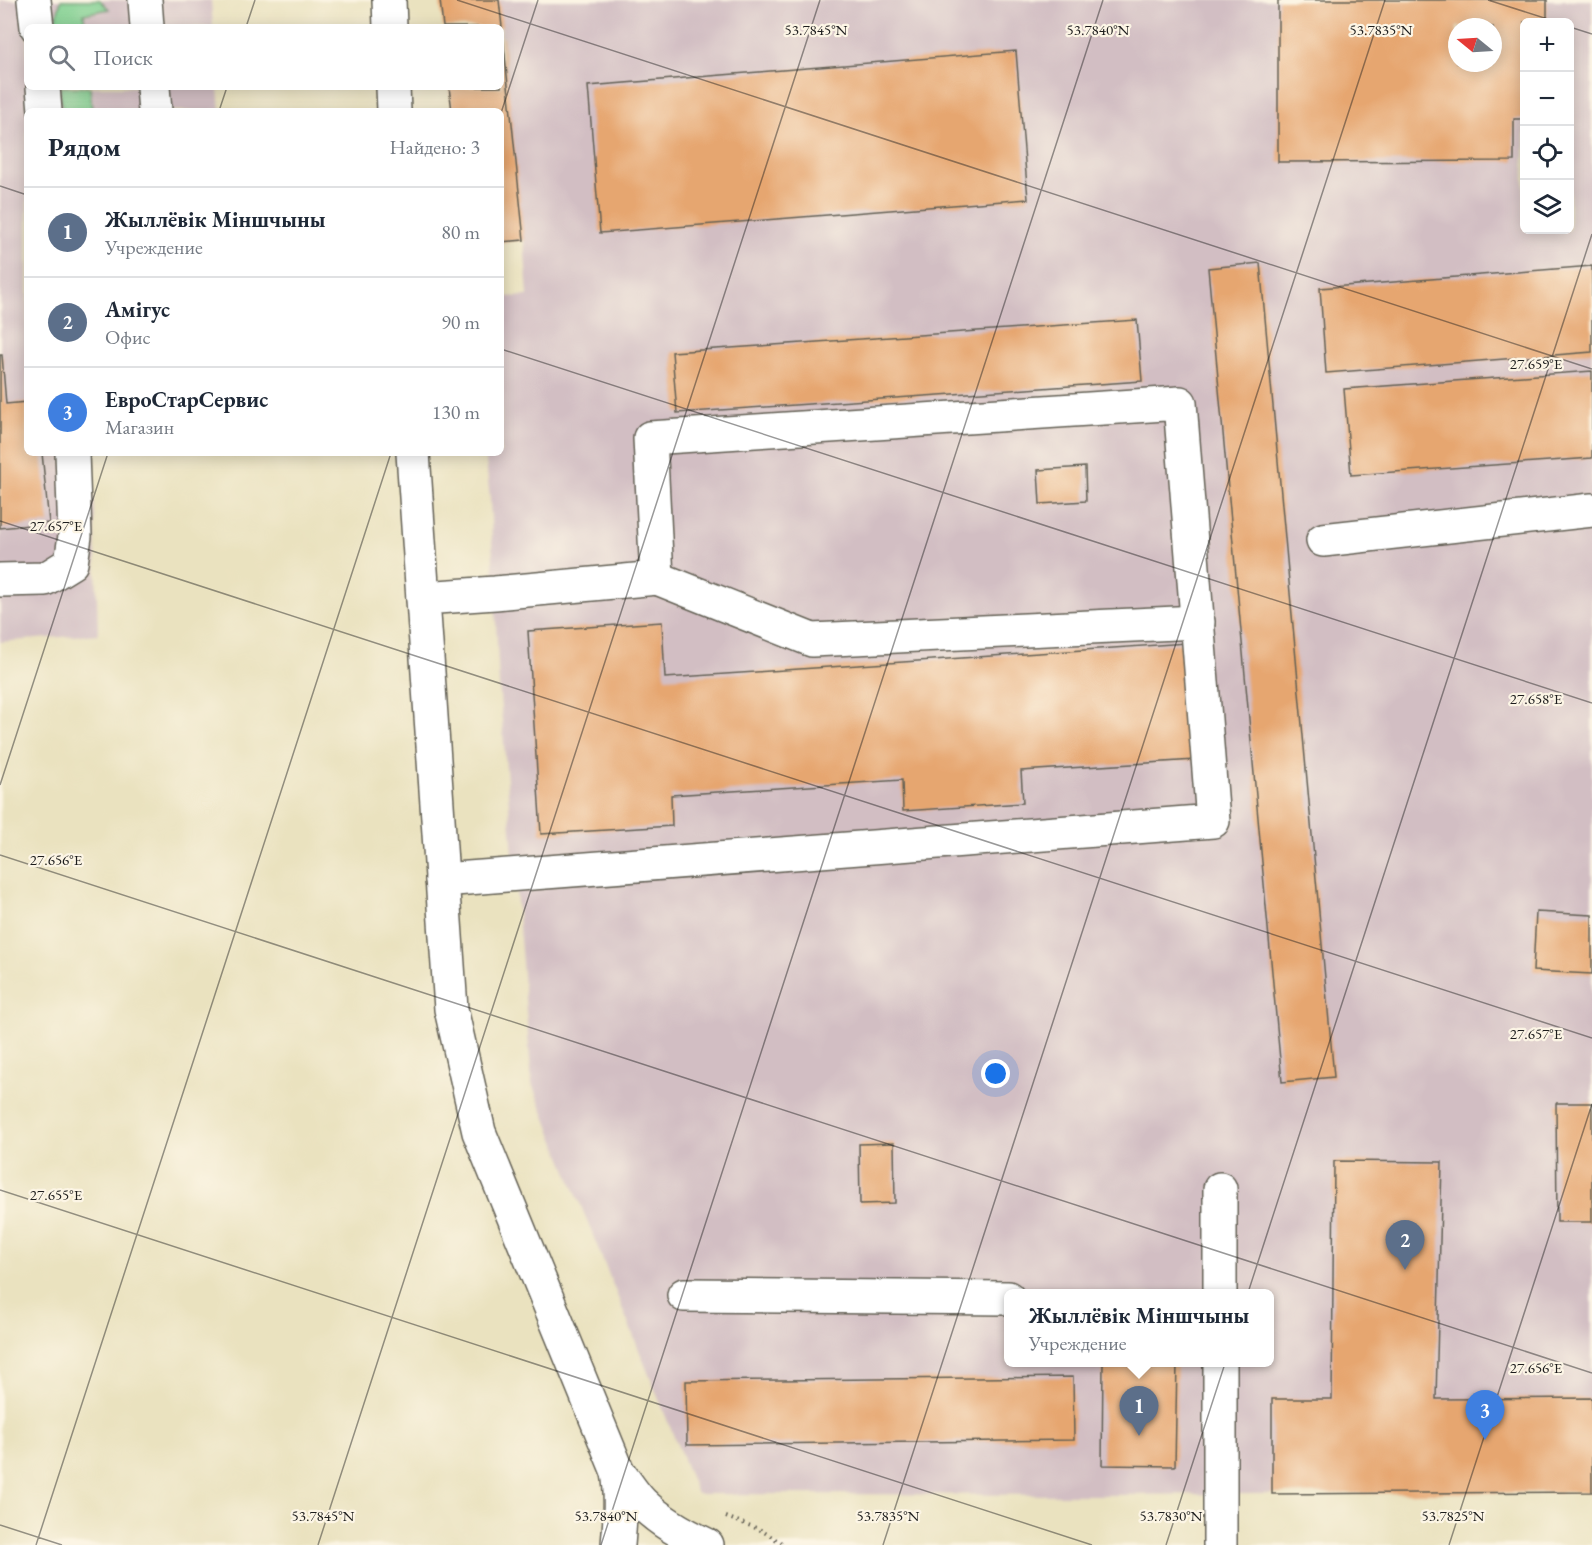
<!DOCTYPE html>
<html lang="ru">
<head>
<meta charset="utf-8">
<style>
  :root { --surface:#fff; --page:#f6f6f7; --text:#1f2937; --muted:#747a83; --line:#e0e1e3; --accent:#1a73e8 }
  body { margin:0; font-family:"EB Garamond",serif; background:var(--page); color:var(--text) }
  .controls { position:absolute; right:18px; top:18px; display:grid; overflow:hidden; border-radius:9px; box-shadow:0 3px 15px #0003 }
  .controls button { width:54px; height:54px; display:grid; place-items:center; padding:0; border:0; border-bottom:2px solid var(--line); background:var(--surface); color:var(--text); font:30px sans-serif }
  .compass { position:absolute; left:1448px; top:18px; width:54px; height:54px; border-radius:50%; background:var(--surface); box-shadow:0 3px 15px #0003; rotate:288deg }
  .you { position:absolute; left:996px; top:1074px; width:21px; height:21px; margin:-15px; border:4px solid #fff; border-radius:50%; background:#1a73e8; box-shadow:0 0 0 9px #1a73e833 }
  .badge { display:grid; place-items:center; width:39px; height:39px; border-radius:50%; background:var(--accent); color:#fff; font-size:20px; font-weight:700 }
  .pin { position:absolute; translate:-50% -50px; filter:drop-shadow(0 2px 3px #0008) }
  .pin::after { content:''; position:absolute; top:32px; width:21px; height:18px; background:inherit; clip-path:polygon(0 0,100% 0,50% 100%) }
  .popup { position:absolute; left:1004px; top:1289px; width:270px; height:78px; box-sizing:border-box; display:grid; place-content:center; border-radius:9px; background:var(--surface); filter:drop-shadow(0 2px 4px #0005); font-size:20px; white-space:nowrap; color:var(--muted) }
  .popup b { font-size:22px; color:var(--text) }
  .popup::after { content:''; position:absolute; left:50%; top:100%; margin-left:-12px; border:12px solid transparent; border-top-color:var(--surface) }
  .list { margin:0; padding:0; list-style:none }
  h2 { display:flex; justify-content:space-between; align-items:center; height:78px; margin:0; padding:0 24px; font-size:26px }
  h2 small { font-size:20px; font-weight:400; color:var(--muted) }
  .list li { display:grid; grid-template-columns:39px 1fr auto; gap:18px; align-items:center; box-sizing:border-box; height:90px; padding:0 24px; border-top:2px solid var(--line) }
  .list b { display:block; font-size:22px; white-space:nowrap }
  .list p { margin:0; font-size:20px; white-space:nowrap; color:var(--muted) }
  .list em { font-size:20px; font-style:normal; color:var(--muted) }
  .icon { flex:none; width:33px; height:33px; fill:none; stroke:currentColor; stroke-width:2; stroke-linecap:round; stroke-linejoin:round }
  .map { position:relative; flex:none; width:1592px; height:1545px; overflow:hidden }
  .search { position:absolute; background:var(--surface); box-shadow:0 3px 15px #0003; left:24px; top:24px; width:480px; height:66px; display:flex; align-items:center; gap:15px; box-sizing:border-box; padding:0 21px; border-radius:9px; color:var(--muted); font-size:22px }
  .panel { position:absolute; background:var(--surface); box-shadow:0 3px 15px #0003; left:24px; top:108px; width:480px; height:348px; border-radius:9px }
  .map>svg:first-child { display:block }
  .industrial { fill:#d2bec3; fill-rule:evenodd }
  .green { fill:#7ecf8f; stroke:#4d7656; stroke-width:1.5 }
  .building { fill:#e6a670; fill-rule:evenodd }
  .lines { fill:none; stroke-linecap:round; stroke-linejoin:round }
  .minor-casing { stroke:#646155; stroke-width:36 }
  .path { stroke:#646155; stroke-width:4; stroke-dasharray:1.5 4.5; stroke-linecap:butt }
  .minor { stroke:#fff; stroke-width:33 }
  .ticks { fill:none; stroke:#1c1c1c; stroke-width:1.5; stroke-opacity:0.45 }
  .ticks-label { font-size:15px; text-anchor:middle; fill:#1c1c1c; stroke:#fcf5e5; stroke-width:4.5; stroke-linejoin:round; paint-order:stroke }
</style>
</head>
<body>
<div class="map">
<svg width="1592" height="1545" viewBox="0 0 1592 1545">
  <rect width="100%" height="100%" fill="#fcf5e5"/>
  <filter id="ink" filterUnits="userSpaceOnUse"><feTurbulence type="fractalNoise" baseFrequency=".0167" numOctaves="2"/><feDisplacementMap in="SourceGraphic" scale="12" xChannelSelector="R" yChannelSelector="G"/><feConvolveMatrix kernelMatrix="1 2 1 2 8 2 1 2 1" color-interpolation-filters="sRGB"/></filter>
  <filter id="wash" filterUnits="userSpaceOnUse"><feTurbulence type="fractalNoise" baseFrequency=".008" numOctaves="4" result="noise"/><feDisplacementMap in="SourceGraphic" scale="24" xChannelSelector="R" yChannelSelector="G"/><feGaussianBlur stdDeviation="1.35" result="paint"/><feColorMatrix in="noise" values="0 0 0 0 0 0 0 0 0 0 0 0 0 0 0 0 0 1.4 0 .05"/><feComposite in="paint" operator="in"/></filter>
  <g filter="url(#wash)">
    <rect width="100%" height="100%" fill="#eae2bf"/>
    <g class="industrial">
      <path d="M0,0H211L213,27H27V87H218L220,111H27V453H93L98,634L0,642Z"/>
      <path d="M440,0H1592V1492L1103,1495L697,1494L532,1084L499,684L490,500L485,453H501V297L528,296L524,240L501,242V111H452L449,87H501V27ZM1524,22H1570V230H1524ZM1457,27H1493V63H1457ZM1008,1294H1270V1362H1008Z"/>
    </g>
    <g class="green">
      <path d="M61,0H100L109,9L84,14L85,27H56V18Z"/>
      <path d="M60,87H90L92,111H62Z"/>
    </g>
    <g id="blocks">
      <g class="building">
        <path d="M440,0H499L502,27H443Z"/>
        <path d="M1278,0H1547V22H1524V119H1514V161L1278,162ZM1457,27H1493V63H1457Z"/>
        <path d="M501,37H503L524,240L501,242V111H452L449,87H501Z"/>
        <path d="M1016,51L1028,199L600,233L588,86Z"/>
        <path d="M1260,263L1334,1077L1282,1082L1208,268Z"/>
        <path d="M1592,266V352L1326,373L1320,288Z"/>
        <path d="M1137,320L1142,381L677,413L672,352Z"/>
        <path d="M0,355H2L6,404L27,402V453H42L49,523L0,528Z"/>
        <path d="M1592,371V458L1351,475L1344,389Z"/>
        <path d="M1085,467L1086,501L1040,504L1038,470Z"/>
        <path d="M662,622L665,678L1187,643L1195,760L1021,771L1023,803L903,811L902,780L671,795L672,826L541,834L528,631Z"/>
        <path d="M1536,912L1592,915V974L1533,971Z"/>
        <path d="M1556,1103H1592V1222H1557Z"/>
        <path d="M894,1143L895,1203L860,1204L859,1144Z"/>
        <path d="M1334,1161L1442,1162L1436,1399L1592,1398V1492L1272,1494V1399H1332Z"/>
        <path d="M1103,1362H1177L1175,1466L1102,1465Z"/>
        <path d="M1073,1377L1074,1440L687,1445L686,1381Z"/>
      </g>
    </g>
  </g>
  <g filter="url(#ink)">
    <use href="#blocks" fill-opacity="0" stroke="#646155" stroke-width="1.5"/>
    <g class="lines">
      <defs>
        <g id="minor">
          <path d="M34,0L37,27"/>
          <path d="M145,0L147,27"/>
          <path d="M389,0L390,27"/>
          <path d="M43,87L45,111"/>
          <path d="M153,87L155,111"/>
          <path d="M393,87L394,111"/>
          <path d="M413,453L451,1009L479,1132L618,1472C622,1496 620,1520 618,1545"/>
          <path d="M1323,540L1592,510"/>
          <path d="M657,578L812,640L1198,622"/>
          <path d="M0,580L45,579L71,563L75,536L72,453"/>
          <path d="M423,598L495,593L657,578L650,438L1180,403L1213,821L442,880"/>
          <path d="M1220,1294V1189"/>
          <path d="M684,1295L1008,1298"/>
          <path d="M1220,1362V1545"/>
          <path d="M618,1472C626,1482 633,1494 642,1503C661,1522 683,1534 707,1545"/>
        </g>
      </defs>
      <use href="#minor" class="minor-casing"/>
      <path class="path" d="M726,1517L759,1529L785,1545"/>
      <use href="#minor" class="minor"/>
    </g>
  </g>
  <path class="ticks" d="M457,0L1592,369M1488,0L1557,22M246,27L255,0M1570,27L1592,34M219,111L227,87M501,113L538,0M0,186L27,195M501,349L1592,703M0,521L1592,1038M0,785L108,453M0,855L1592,1373M0,1190L1092,1545M0,1525L62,1545M36,1545L391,453M318,1545L820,0M601,1545L1103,0M883,1545L1385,0M1166,1545L1592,234M1449,1545L1592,1104"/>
  <g class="ticks-label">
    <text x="816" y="35">53.7845°N</text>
    <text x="1098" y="35">53.7840°N</text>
    <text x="1381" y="35">53.7835°N</text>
    <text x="1536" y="369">27.659°E</text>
    <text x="56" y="531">27.657°E</text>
    <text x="1536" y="704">27.658°E</text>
    <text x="56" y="865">27.656°E</text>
    <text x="1536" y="1039">27.657°E</text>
    <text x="56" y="1200">27.655°E</text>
    <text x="1536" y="1373">27.656°E</text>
    <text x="323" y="1521">53.7845°N</text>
    <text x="606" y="1521">53.7840°N</text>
    <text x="888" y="1521">53.7835°N</text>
    <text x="1171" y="1521">53.7830°N</text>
    <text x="1453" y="1521">53.7825°N</text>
  </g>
</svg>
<div class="controls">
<button>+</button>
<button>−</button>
<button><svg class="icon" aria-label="locate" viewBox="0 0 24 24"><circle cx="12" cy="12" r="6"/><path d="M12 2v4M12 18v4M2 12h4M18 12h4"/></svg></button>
<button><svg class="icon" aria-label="layers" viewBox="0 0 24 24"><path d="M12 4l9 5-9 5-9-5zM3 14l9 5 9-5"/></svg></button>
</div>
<svg class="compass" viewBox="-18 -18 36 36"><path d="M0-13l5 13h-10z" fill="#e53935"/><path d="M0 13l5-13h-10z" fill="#747a83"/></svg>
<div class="you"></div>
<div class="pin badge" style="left:1139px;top:1436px;background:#5c6f8a">1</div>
<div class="popup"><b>Жыллёвік Міншчыны</b>Учреждение</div>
<div class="pin badge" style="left:1405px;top:1270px;background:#5c6f8a">2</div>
<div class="pin badge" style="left:1485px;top:1440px;background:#3f7fe0">3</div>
<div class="search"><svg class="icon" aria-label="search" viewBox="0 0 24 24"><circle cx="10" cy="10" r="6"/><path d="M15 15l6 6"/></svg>Поиск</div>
<section class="panel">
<h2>Рядом<small>Найдено: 3</small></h2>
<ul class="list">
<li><span class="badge" style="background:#5c6f8a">1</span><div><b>Жыллёвік Міншчыны</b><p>Учреждение</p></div><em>80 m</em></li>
<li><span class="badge" style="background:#5c6f8a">2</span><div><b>Амігус</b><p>Офис</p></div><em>90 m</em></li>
<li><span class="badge" style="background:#3f7fe0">3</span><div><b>ЕвроСтарСервис</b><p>Магазин</p></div><em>130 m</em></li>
</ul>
</section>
</div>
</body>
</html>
